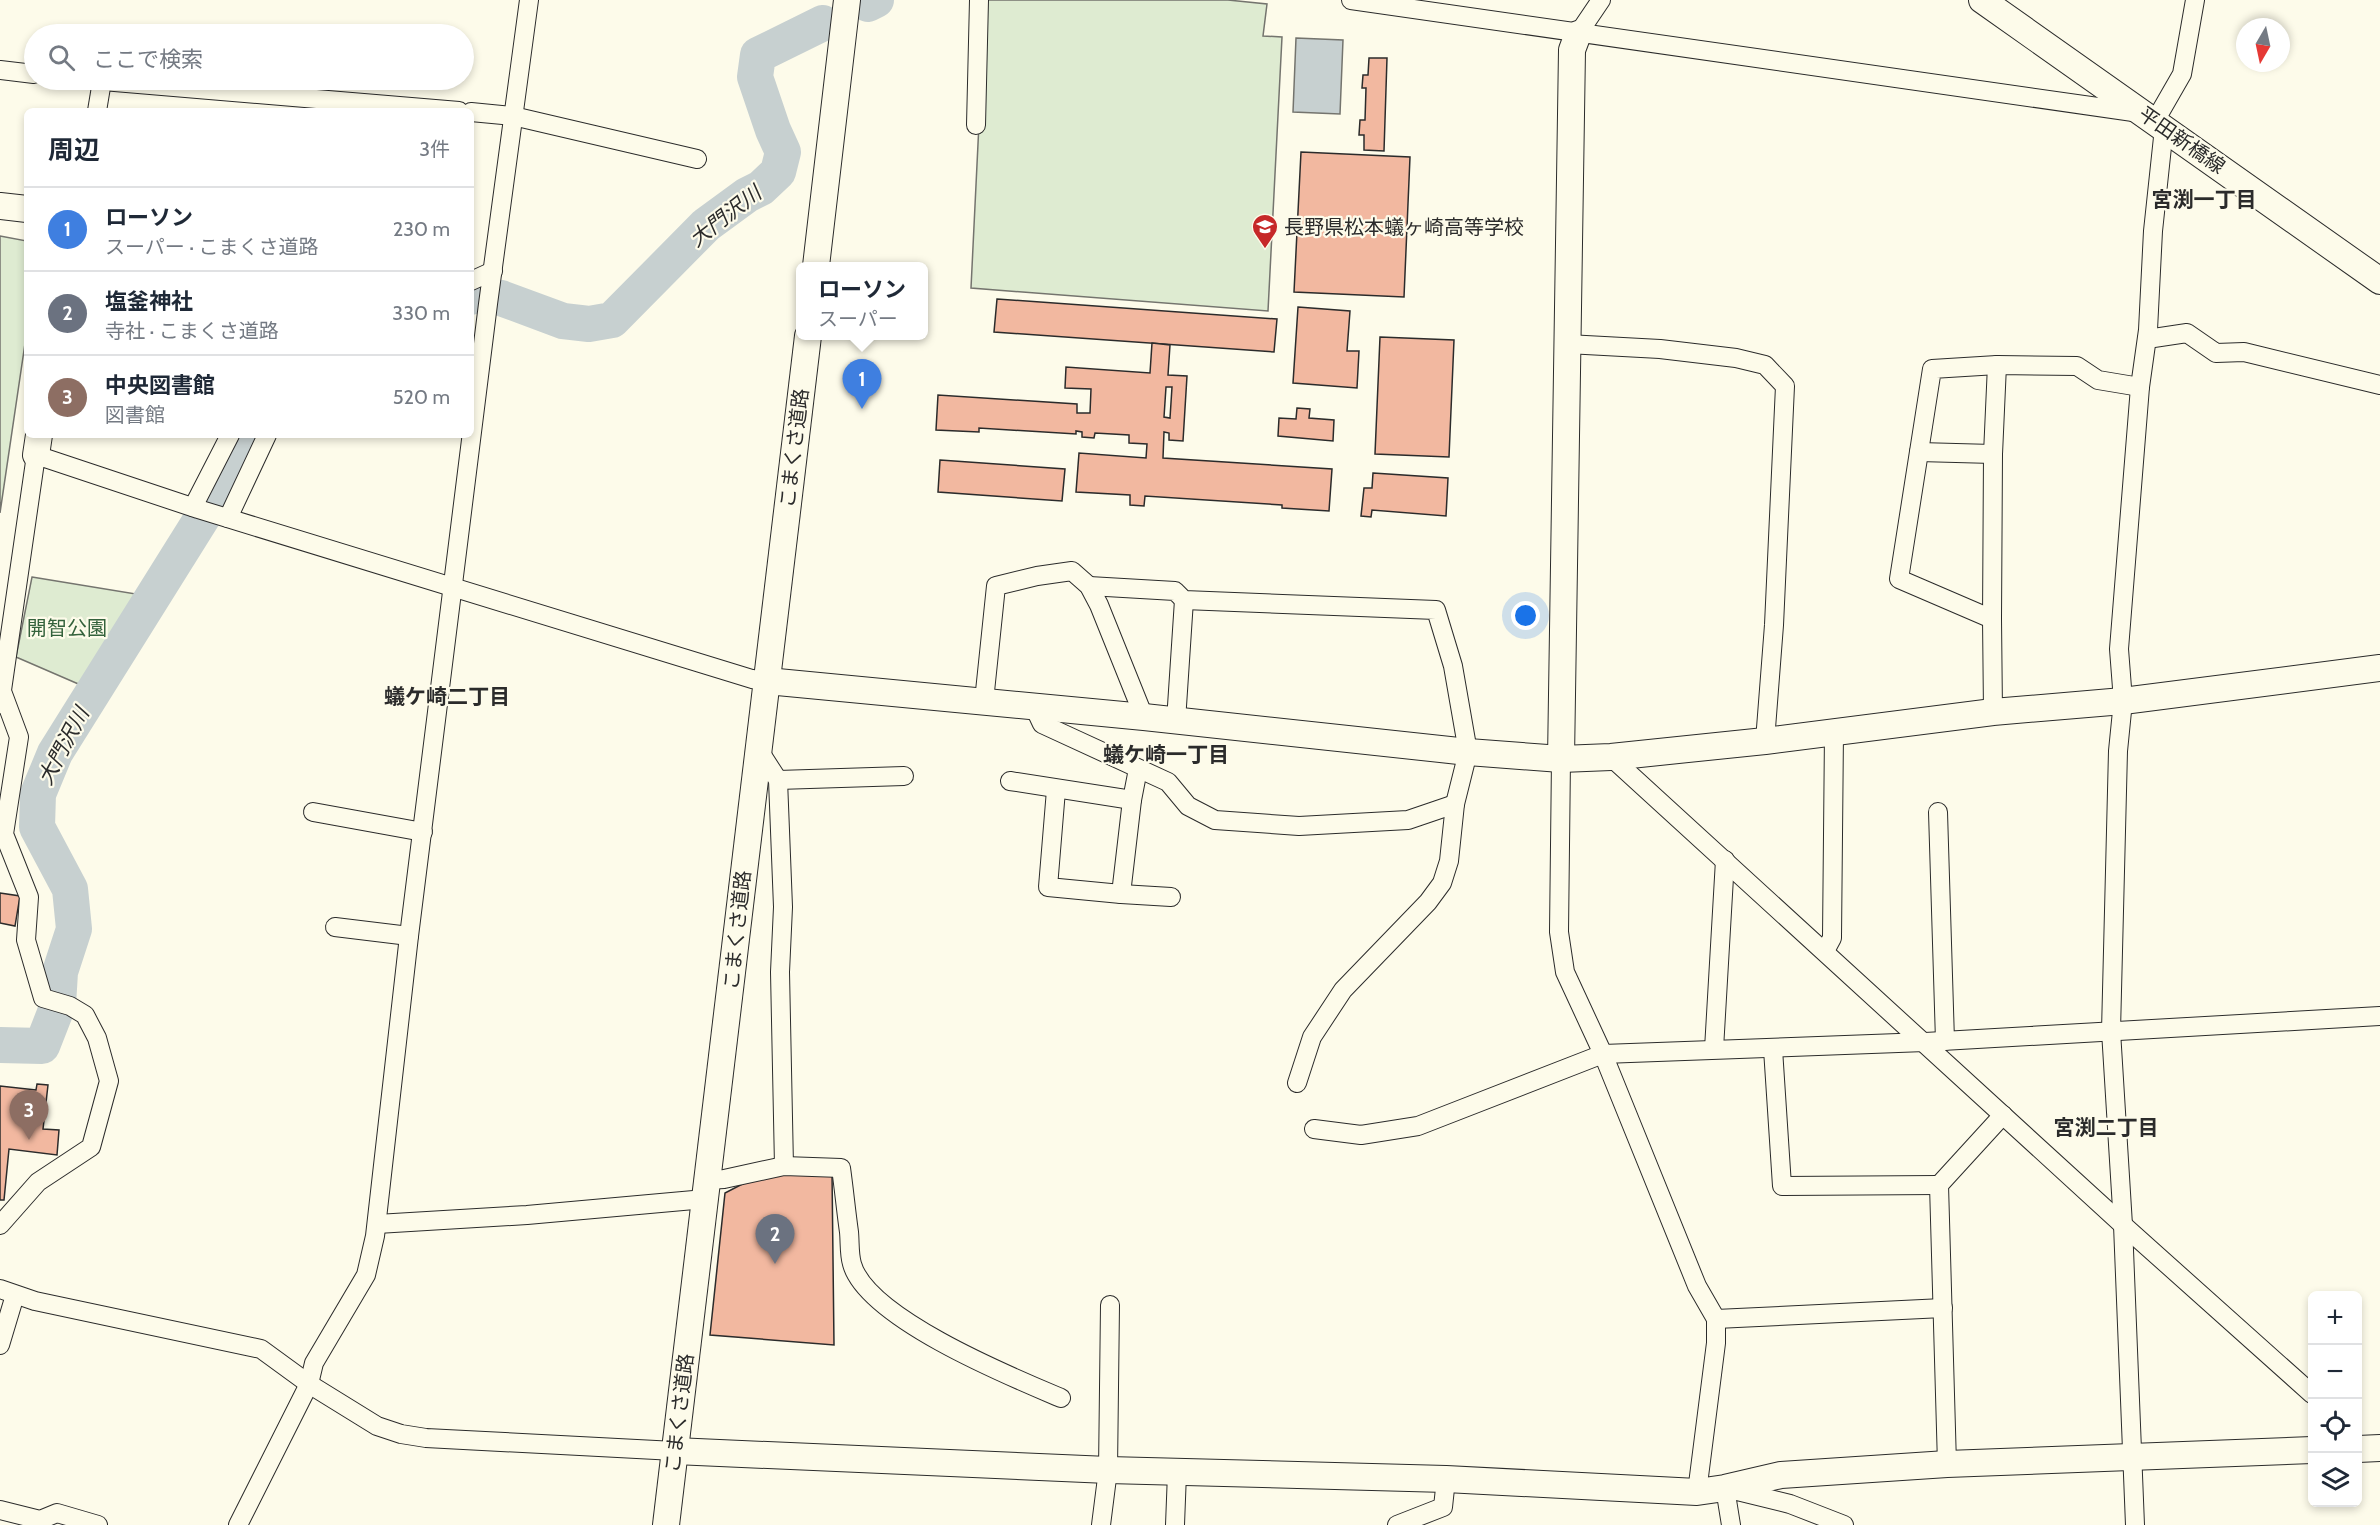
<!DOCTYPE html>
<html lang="ja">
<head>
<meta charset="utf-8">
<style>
  :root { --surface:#fff; --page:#f2f2f3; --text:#1f2937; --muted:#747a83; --line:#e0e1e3; --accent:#0f766e }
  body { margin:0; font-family:Cabin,"Noto Sans JP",sans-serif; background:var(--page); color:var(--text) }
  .controls { position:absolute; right:18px; bottom:18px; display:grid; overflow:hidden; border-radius:9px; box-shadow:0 3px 9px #0003 }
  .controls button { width:54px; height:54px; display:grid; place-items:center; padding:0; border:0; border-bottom:2px solid var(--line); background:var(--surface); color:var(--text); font:30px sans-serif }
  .compass { position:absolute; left:2236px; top:18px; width:54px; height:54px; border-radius:50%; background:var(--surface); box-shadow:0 3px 9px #0003; rotate:189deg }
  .you { position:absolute; left:1526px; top:616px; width:21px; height:21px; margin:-15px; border:4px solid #fff; border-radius:50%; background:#1a73e8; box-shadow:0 0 0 9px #1a73e833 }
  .badge { display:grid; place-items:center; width:39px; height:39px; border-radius:50%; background:var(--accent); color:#fff; font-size:20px; font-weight:700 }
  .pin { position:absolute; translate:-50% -50px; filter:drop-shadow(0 2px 3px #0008) }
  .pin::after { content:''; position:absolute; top:32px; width:21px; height:18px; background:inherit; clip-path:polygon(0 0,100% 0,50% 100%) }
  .popup { position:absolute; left:796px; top:262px; width:132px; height:78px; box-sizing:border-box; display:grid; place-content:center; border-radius:9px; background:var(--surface); filter:drop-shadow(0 2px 4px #0005); font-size:20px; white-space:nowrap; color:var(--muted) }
  .popup b { font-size:22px; color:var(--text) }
  .popup::after { content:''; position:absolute; left:50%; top:100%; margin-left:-12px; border:12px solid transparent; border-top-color:var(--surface) }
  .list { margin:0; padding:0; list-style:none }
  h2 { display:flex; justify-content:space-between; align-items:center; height:78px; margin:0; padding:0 24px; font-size:26px }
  h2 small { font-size:20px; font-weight:400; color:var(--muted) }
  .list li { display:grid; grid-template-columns:39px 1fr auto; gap:18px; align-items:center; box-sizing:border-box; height:84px; padding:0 24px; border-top:2px solid var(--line) }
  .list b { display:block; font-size:22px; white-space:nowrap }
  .list p { margin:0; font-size:20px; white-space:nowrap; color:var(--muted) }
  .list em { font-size:20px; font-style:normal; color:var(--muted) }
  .icon { flex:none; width:33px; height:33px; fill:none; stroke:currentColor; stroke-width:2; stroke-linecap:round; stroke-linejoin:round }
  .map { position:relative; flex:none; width:2380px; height:1525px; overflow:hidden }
  .search { position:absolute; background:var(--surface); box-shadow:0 3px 9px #0003; left:24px; top:24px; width:450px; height:66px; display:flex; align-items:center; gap:15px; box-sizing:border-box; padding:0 21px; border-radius:33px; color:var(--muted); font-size:22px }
  .panel { position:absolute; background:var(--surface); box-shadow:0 3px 9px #0003; left:24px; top:108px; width:450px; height:330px; border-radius:9px }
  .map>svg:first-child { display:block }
  .green { fill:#deebd1; stroke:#74746e; stroke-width:1.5 }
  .water { fill:#c7d0d0; stroke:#74746e; stroke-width:1.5 }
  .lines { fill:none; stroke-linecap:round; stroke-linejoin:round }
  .river { stroke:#c7d0d0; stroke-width:36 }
  .building { fill:#f2b8a0; stroke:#2b2b2b; stroke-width:1.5; fill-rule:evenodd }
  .street-casing { stroke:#2b2b2b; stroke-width:20 }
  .secondary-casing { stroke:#2b2b2b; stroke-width:28 }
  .street { stroke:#fdfbea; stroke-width:18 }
  .secondary { stroke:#fdfbea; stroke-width:26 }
  .labels { text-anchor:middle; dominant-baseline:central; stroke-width:4.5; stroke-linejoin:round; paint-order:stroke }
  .street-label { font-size:20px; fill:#2b2b2b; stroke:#fdfbea }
  .poi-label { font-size:20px; fill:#2b2b2b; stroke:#fdfbea; text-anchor:start }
  .park-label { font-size:20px; fill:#34623c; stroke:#fdfbea }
  .neighbourhood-label { font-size:21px; font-weight:bold; fill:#2b2b2b; stroke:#fdfbea }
  .water-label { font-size:21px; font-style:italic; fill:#2b2b2b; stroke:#fdfbea }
</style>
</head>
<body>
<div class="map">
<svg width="2380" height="1525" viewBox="0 0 2380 1525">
  <rect width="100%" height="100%" fill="#fdfbea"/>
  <g class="green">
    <path d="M985,0H1228L1267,4L1263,36L1282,37L1268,311L971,288Z"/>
    <path d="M0,236L27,241V330L0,513Z"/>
    <path d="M32,577L142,595L83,686L16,657Z"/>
  </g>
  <path class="water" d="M1296,38L1343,40L1340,114L1293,112Z"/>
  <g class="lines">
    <g class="river">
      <path d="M868,4L876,0"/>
      <path d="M471,297L475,295L501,298L563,321L589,324L612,320L706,225L747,195L761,188L778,172L783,152L773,130L755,77L758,55L823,23"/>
      <path d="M0,1045L42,1046L58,1005L60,972L74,929L70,889L37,827L38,794L55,753L217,494L249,435"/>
    </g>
  </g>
  <g class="building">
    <path d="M1369,58H1387L1384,151L1364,150V135H1359L1360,120H1365L1366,88H1362L1363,75H1368Z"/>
    <path d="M1301,152L1410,157L1404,297L1294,292Z"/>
    <path d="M997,299L1277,319L1274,352L994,332Z"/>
    <path d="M1298,307L1350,311L1347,351H1359L1357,388L1293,383Z"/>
    <path d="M1380,337L1454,340L1449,457L1375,454Z"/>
    <path d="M1152,343L1170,345L1168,375L1187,376L1183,441L1169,440V433L1164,432L1163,458L1332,469L1329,511L1282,508V505L1145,496L1144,506L1130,505V495L1076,492L1079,453L1146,458L1147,444L1129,443V435L1095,433L1094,438L1082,437V432L1076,431V434L979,428V432L936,430L938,395L1077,404V413H1090L1091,389L1065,388L1066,367L1150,373ZM1166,387H1172L1170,418L1164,417Z"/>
    <path d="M1297,408L1310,409L1309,418L1334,420L1333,441L1278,436L1279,418L1296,419Z"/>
    <path d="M940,460L1065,469L1062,501L938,492Z"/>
    <path d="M1373,473L1448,478L1446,516L1372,510L1371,517L1361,516L1364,488H1372Z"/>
    <path d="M0,893L20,896L15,926L0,923Z"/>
    <path d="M37,1084L48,1085L43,1129L59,1130L57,1155L9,1149L4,1200H0V1086L36,1090Z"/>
    <path d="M832,1172L834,1345L710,1335L725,1193L752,1179L781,1173Z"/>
  </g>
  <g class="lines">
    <defs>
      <g id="street">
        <path d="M1351,0L2140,113"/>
        <path d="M1578,34L1601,0"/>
        <path d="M0,70L34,74"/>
        <path d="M91,80L459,111"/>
        <path d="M97,111L102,81"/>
        <path d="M471,112L513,116L697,159"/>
        <path d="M2155,121L2182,74L2195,0"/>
        <path d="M976,125L979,0"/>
        <path d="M471,281L493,271"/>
        <path d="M2147,339L2187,333L2216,353L2244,352L2380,385"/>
        <path d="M1567,344L1660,349L1736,358L1765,365L1785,386L1774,625L1765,741"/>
        <path d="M1919,452L1993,454"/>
        <path d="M193,507L230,435"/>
        <path d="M228,518L267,435"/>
        <path d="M1089,586L1175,591L1184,600L1436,610L1453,666L1468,752L1455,804L1449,861L1442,883L1428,902L1343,990L1312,1037L1297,1083"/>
        <path d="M1992,619L1993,454L1997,365"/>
        <path d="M984,701L996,586L1037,576L1072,571L1089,586L1099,605L1144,717"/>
        <path d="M0,704L36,455L198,509L752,679L767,681"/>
        <path d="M1034,707L1042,724L1168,782L1188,806L1215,820L1299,826L1408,820L1455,804"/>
        <path d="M1993,712L1992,619L1899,579L1932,369L1997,365L2077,366L2098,380L2140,387"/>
        <path d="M1176,721L1184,600"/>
        <path d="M758,749L778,780L783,907L780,972L784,1166"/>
        <path d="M1611,757L2123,1225L2312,1394"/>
        <path d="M1561,759L1559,932L1565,972L1603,1054L1697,1286L1716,1319V1343L1697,1492"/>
        <path d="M778,780L904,776"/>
        <path d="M1010,781L1132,800L1138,769"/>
        <path d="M1056,790L1048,887L1121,894L1132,800"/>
        <path d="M313,812L423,832"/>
        <path d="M1938,812L1945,1041"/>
        <path d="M1121,894L1171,897"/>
        <path d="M335,927L409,936"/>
        <path d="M1825,951L1832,938L1834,732"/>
        <path d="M1714,1049L1725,860"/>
        <path d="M1773,1049L1782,1186L1939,1185"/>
        <path d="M1314,1129L1361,1135L1418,1126L1603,1054L1925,1042L2380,1016"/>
        <path d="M707,1180L724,1179L784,1166L841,1168C844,1189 846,1211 849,1232C850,1242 849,1254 852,1264C867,1318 1011,1377 1061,1398"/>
        <path d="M377,1224L527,1215L705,1199"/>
        <path d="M0,1225L38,1182L91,1147L109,1081L97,1038L85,1015L70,1006L43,998L26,940L29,897L4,834L19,737L3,694"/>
        <path d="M0,1289L35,1301L261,1349L309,1384L377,1426L401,1434L426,1438L675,1451"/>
        <path d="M1716,1319L1943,1308"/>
        <path d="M0,1345L15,1295"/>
        <path d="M1947,1464L1939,1185L2003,1115"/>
        <path d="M0,1510L40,1520L57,1513L98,1525"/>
        <path d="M238,1525L309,1384L314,1363L366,1275L375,1236L409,936L488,304L529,0"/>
        <path d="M1101,1525L1108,1470L1110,1305"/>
        <path d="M1175,1525L1177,1473"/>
        <path d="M1397,1525L1443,1507L1446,1479"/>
        <path d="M1731,1525L1725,1488L1790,1504L1844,1525"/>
        <path d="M2135,1525L2123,1225L2111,1031L2118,751L2123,701L2119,649L2140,387L2148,330L2153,231L2164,128"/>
      </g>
      <g id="secondary">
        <path d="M1982,0L2380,281"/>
        <path d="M0,206L27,209"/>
        <path d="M816,266L847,0"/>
        <path d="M36,455L39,435"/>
        <path d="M767,681L1144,717L1468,752L1561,759L1611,757L1765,741L1993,712L2123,701L2380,668"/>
        <path d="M1561,759L1572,50L1578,34"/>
        <path d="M2358,1449L2380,1448"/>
        <path d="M675,1451L1108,1470L1446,1479L1697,1492L1725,1488L1781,1475L1947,1464L2312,1450"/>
        <path d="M666,1525L808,336"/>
      </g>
    </defs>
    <use href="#street" class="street-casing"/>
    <use href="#secondary" class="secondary-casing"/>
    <use href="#street" class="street"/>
    <use href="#secondary" class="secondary"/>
  </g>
  <defs>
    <symbol id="school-pin" viewBox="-11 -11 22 30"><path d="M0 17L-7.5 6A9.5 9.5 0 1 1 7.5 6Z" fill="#c62828" stroke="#fdfbea"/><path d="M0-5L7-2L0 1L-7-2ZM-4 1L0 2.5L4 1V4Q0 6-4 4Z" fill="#fff"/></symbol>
  </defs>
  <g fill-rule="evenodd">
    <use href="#school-pin" x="1250" y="212" width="30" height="40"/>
  </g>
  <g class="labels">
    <g class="street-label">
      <text transform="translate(2182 140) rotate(35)">平田新橋線</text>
      <text transform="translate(794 448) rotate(-83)">こまくさ道路</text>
      <text transform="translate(737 930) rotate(-84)">こまくさ道路</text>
      <text transform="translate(679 1413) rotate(-83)">こまくさ道路</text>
    </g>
    <g class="poi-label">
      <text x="1284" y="227">長野県松本蟻ヶ崎高等学校</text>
    </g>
    <g class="park-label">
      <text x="67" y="628">開智公園</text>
    </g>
    <g class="neighbourhood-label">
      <text x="2204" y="199">宮渕一丁目</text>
      <text x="447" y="696">蟻ケ崎二丁目</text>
      <text x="1166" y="754">蟻ケ崎一丁目</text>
      <text x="2106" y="1127">宮渕二丁目</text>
    </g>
    <g class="water-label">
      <text transform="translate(725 216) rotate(-38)">大門沢川</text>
      <text transform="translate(63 746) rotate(-62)">大門沢川</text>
    </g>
  </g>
</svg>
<div class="controls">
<button>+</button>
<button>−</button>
<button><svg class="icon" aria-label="locate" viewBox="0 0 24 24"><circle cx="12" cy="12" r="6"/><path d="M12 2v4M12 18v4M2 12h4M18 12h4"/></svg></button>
<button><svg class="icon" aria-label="layers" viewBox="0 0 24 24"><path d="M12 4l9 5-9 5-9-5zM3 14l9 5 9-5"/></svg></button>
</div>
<svg class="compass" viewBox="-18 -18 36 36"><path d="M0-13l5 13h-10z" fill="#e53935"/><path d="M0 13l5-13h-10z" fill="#747a83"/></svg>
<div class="you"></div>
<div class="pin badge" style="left:862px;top:409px;background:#3f7fe0">1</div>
<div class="popup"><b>ローソン</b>スーパー</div>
<div class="pin badge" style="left:775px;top:1264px;background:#6b7280">2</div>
<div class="pin badge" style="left:29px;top:1140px;background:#8d6e63">3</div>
<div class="search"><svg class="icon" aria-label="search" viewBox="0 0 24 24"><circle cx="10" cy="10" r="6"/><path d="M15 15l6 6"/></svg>ここで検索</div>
<section class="panel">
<h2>周辺<small>3件</small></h2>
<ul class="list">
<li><span class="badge" style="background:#3f7fe0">1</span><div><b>ローソン</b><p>スーパー · こまくさ道路</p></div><em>230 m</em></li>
<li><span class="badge" style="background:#6b7280">2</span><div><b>塩釜神社</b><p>寺社 · こまくさ道路</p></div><em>330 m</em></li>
<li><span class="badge" style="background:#8d6e63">3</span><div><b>中央図書館</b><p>図書館</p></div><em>520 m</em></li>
</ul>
</section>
</div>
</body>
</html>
